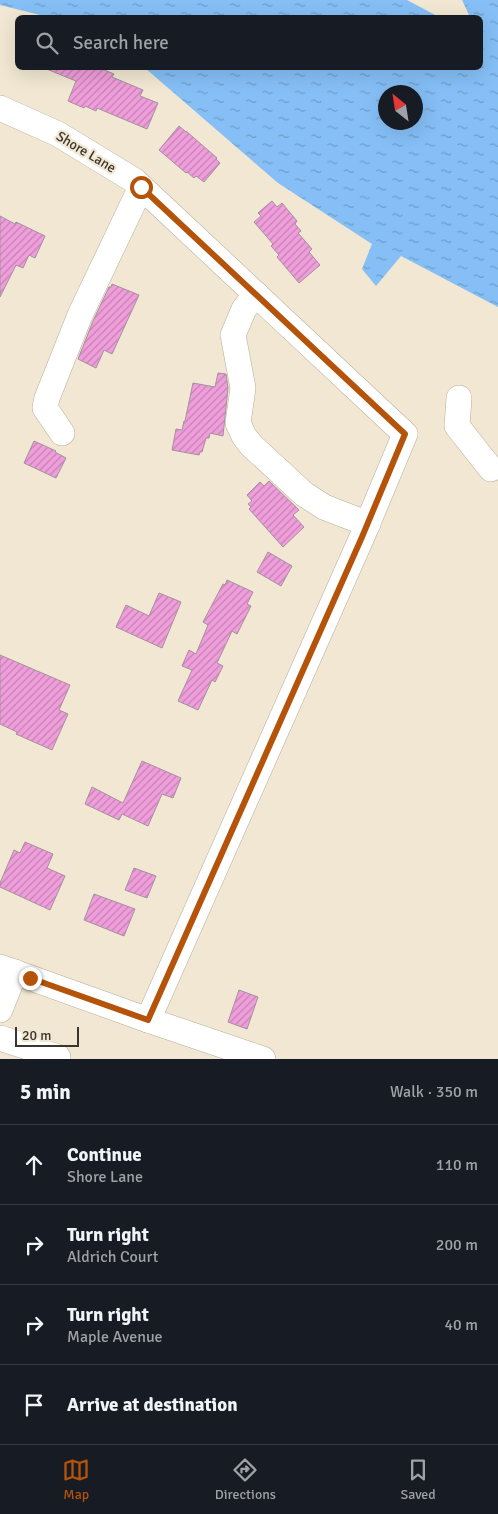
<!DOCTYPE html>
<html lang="en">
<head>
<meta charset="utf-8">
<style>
  :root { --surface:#171b24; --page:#242831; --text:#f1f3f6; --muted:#9ea1a6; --line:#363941; --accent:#b45309 }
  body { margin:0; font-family:Signika,sans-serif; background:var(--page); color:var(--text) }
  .compass { position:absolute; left:378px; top:85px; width:45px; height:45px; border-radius:50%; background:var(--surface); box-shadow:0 5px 20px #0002; rotate:330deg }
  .scale { position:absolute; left:15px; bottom:12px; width:64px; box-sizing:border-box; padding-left:5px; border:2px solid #3a362e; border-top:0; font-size:14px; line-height:18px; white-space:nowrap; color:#3a362e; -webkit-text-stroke:4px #f1e7d2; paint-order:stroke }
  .stop { position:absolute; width:15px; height:15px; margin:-11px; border:4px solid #b45309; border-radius:50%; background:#fff }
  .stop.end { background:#b45309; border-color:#fff; box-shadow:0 1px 5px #0008 }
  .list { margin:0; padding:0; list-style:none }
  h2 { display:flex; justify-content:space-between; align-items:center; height:65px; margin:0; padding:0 20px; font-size:21px }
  h2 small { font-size:16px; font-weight:400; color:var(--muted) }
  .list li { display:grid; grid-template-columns:32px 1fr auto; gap:15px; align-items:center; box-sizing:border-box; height:80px; padding:0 20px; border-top:1px solid var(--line) }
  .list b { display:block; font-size:19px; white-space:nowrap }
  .list p { margin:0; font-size:16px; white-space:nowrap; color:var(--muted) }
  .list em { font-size:16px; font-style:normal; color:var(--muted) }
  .icon { flex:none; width:28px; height:28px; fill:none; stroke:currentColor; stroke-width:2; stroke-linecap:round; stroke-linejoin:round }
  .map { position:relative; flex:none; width:498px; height:1059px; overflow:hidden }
  .search { position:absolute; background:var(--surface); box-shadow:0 5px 20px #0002; left:15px; right:15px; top:15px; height:55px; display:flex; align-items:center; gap:12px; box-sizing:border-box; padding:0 18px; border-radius:8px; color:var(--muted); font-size:19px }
  .sheet { height:385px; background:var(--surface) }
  nav { display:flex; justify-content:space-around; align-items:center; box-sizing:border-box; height:70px; border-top:1px solid var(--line); background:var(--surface); font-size:14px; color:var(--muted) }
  nav a { display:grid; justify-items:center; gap:2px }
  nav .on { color:var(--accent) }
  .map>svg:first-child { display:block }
  .water { fill:url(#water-ripples); fill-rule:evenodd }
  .building { fill:url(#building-hatch); stroke:#a4919e }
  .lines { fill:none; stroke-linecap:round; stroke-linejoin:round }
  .minor-casing { stroke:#b7ae9a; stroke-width:26 }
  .minor { stroke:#fff; stroke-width:25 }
  .route { stroke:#b45309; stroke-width:6 }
  .labels { text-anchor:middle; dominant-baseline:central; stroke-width:4.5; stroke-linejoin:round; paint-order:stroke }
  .street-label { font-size:14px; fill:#3a362e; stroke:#f1e7d2 }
</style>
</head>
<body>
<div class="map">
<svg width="498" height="1059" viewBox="0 0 498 1059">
  <defs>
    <pattern id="water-ripples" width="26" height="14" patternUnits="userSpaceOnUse" patternTransform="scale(1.25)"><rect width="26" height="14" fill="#85bff6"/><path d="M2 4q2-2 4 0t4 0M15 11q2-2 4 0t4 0" fill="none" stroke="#6e9cc8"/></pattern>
    <pattern id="building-hatch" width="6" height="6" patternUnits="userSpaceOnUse" patternTransform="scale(1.25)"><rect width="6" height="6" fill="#f09edb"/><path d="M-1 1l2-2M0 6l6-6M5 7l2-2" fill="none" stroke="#c382b2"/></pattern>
  </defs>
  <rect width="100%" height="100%" fill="#f1e7d2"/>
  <g class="water">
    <path d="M0,0H407L439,17L52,18L0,5Z"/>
    <path d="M462,0H498V307L401,256L376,286L362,269L372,244L278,183L145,68H480V18L470,17ZM416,92V122H386V92Z"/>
  </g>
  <g class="building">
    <path d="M44,68H100L114,74L112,77L143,90L140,96L158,103L147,129L97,108L96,111L85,106L84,108L68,101L76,81Z"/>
    <path d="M179,126L186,132V131L217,158L216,159L220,163L204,182L196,176L194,178L187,172L186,173L159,150Z"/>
    <path d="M272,201L277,207L282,203L297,221L295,224L301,231L298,233L312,249L309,252L320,265L299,283L277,257L279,255L271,246L273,244L254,222L261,216L258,213Z"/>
    <path d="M0,216L15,224L16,222L45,236L35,258L29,255L23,268L16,265L0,297Z"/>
    <path d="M112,284L139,295L112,354L104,350L96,368L78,359L93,321L109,287H111Z"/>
    <path d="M218,373L226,374L228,388L223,436L210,433L209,438H206L202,452H200L199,455L172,450L176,429L182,430L184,421H185L193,383L215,387Z"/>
    <path d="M34,441L56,451L55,452L66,458L56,478L24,463Z"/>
    <path d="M269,481L299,510L293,515L304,527L283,547L249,509L251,507L248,504L252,501L247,495L260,482L264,486Z"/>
    <path d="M268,552L292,566L281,586L257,572Z"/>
    <path d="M227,580L253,592L247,604L251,606L237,634L232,631L217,663L223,666L215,682L212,680L198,710L178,701L192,670L182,666L189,650L196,654L208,625L203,622L223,584L225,585Z"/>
    <path d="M159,593L181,602L162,648L116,627L126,605L149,616Z"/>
    <path d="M0,655L70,685L59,710L68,714L52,750L16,734L17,732L0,724Z"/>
    <path d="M142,761L181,778L173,798L162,794L148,826L122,814L119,820L85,804L92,787L123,803Z"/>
    <path d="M25,842L53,854L47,868L65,876L50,910L0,887V883L14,850L20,853Z"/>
    <path d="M134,868L156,876L147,898L125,890Z"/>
    <path d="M94,894L135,909L124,936L84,920Z"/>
    <path d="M239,990L258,997L247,1029L228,1022Z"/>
  </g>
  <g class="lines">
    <defs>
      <g id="minor">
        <path d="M0,108L58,134L135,181L405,434L362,537L148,1020"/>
        <path d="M256,294L244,309L233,335L243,388L238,423L244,436L251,445L304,494L324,507L368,524"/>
        <path d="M459,398L457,426L491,469"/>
        <path d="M62,433L45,408L47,398L80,315L141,187"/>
        <path d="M0,967L148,1020L263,1059"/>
        <path d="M0,1010L15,972"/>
        <path d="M0,1038L58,1057V1059"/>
      </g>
    </defs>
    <use href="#minor" class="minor-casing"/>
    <use href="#minor" class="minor"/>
  </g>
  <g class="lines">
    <path class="route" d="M30,978L148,1020L362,537L405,434L141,187"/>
  </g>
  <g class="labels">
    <g class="street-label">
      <text transform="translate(86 152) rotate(31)">Shore Lane</text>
    </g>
  </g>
</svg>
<svg class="compass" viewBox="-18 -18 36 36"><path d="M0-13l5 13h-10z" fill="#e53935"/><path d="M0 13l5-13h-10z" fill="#9ea1a6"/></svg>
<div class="scale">20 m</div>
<div class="stop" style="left:141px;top:187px"></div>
<div class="stop end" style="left:30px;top:978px"></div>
<div class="search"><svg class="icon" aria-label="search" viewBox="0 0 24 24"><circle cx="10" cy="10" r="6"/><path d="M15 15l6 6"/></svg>Search here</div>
</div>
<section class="sheet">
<h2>5 min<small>Walk · 350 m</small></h2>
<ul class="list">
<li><svg class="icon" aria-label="ahead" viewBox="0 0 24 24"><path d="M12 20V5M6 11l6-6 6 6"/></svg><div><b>Continue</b><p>Shore Lane</p></div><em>110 m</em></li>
<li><svg class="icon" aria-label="right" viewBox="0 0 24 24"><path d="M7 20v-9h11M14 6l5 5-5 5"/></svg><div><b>Turn right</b><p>Aldrich Court</p></div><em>200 m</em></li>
<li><svg class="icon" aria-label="right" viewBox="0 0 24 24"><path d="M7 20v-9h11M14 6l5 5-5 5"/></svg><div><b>Turn right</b><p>Maple Avenue</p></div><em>40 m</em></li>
<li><svg class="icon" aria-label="arrive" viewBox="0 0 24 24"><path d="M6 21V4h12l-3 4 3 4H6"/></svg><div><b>Arrive at destination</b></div></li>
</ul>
</section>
<nav>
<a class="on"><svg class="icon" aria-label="map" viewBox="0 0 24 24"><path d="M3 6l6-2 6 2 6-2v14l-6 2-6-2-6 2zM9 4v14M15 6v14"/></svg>Map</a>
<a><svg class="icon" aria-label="directions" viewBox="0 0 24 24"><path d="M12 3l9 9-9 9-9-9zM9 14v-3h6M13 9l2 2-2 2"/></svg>Directions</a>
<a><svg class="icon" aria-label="saved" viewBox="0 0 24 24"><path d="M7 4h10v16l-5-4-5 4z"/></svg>Saved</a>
</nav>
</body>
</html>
